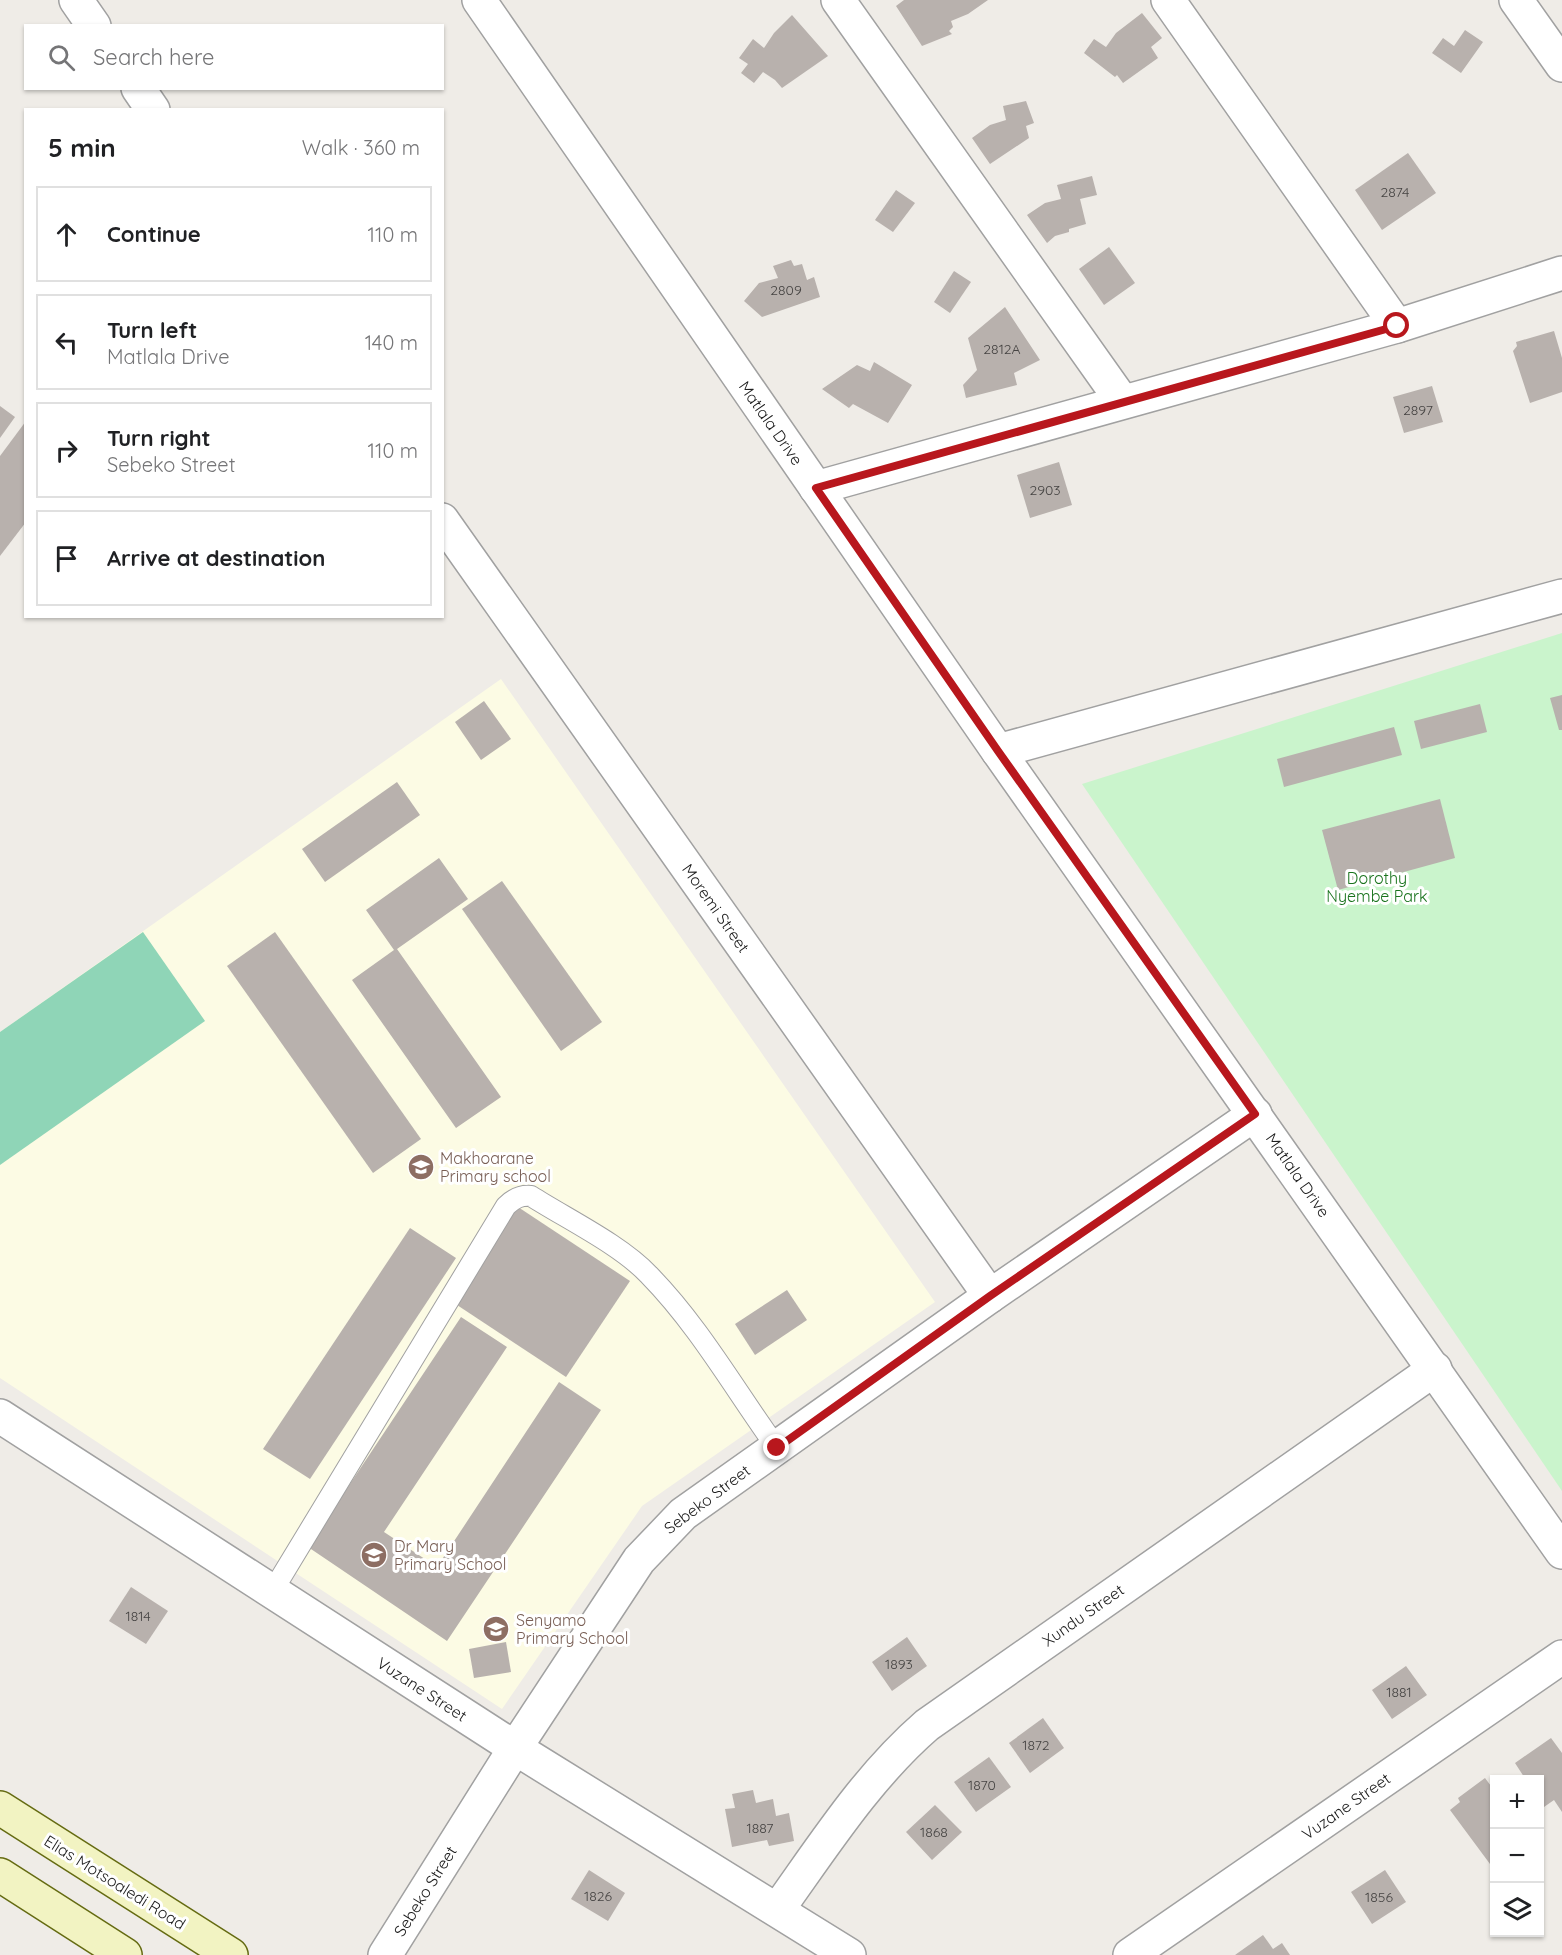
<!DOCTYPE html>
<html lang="en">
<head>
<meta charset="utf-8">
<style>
  :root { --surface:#fff; --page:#f2f2f2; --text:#202124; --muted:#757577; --line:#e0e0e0 }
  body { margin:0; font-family:Quicksand,sans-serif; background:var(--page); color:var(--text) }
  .controls { position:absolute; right:18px; bottom:18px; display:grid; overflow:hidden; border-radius:0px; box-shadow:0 2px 4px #0004 }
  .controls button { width:54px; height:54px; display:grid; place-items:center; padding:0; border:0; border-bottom:2px solid var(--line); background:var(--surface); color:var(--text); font:30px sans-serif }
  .stop { position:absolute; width:18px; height:18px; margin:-14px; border:4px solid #b8171d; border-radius:50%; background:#fff }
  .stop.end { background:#b8171d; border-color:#fff; box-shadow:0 2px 6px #0008 }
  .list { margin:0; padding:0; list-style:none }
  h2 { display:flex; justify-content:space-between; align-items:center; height:78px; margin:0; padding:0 24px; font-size:26px }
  h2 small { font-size:20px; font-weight:400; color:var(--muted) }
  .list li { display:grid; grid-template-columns:39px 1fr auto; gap:18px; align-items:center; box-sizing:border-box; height:96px; margin:0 12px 12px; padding:0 12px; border:2px solid var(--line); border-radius:0px }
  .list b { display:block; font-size:22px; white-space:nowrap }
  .list p { margin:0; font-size:20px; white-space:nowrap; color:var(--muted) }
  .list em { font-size:20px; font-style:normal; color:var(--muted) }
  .icon { flex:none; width:33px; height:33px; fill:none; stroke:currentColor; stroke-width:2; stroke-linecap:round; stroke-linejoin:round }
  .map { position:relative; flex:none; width:1562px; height:1955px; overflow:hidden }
  .search { position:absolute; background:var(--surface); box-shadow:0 2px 4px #0004; left:24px; top:24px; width:420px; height:66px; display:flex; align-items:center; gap:15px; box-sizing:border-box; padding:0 21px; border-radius:0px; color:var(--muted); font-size:22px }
  .panel { position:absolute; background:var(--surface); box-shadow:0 2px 4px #0004; left:24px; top:108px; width:420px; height:510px; border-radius:0px }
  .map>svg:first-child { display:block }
  .education { fill:#fcfbe4 }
  .park { fill:#caf4cc }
  .pitch { fill:#8fd5b7 }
  .building { fill:#b8b1ad }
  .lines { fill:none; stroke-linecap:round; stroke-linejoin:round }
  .service-casing { stroke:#a1a1a1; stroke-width:22 }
  .minor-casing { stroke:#a1a1a1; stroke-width:36 }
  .secondary-casing { stroke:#656b12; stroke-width:36 }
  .service { stroke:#fff; stroke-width:20 }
  .minor { stroke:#fff; stroke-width:33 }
  .secondary { stroke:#f2f3c2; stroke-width:33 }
  .route { stroke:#b8171d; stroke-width:8 }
  .labels { text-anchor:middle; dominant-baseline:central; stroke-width:6; stroke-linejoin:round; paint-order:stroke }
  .number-label { font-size:14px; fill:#464443 }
  .street-label { font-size:16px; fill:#202020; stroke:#fff }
  .park-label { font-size:16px; fill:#19731d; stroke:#fff }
  .education-label { font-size:16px; fill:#785e54; stroke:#fff; text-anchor:start }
</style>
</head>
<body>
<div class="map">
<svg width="1562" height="1955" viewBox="0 0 1562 1955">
  <rect width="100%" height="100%" fill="#efece7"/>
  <path class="education" d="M501,679L935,1302L642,1506L502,1709L0,1378V1032Z"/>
  <path class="park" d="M1562,633V1491L1082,784Z"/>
  <path class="pitch" d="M143,932L205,1021L0,1165V1032Z"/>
  <g class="building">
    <path d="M904,0H988L968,14L951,21L953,27L949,31L952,34L922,46L896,6Z"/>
    <path d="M1142,13L1162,38L1151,47L1158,58L1123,83L1117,75L1115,77L1084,53L1094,39L1106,47L1116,33Z"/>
    <path d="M792,15L828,56L782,88L775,80L763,72L754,83L741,73L748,64L739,58L753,39L764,48L774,33Z"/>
    <path d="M1465,30L1483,42L1461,73L1432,53L1443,38L1454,46Z"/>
    <path d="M1026,101L1034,123L1026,126L1029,138L990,164L972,138L990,125L1006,120L1003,106Z"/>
    <path d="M1408,153L1436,193L1382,230L1355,190Z"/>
    <path d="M1092,176L1097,195L1080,199L1086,224L1069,229V232L1055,236L1047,243L1027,215L1045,203L1061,199L1057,185Z"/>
    <path d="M896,190L915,203L893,232L875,220Z"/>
    <path d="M1109,247L1135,283L1104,305L1079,269Z"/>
    <path d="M791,260L794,266L802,264L807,280L814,277L820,297L762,317L744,301L759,283L778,278L773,266Z"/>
    <path d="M954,271L971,282L950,313L934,302Z"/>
    <path d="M1005,307L1040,360L1014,373L1017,385L966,398L963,385L977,370L968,338Z"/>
    <path d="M1554,331L1562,358V392L1530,403L1513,351L1517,346L1516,342Z"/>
    <path d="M874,362L912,385L888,423L853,404L849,408L822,389L857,365L870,371Z"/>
    <path d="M1432,386L1443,422L1404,433L1393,397Z"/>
    <path d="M0,406L15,417L0,438Z"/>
    <path d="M26,421V522L0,556V456Z"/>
    <path d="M1059,462L1072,505L1030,518L1017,475Z"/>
    <path d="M1562,695V730H1559L1550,698Z"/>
    <path d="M484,701L511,739L481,760L455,722Z"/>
    <path d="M1480,704L1487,732L1421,749L1414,721Z"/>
    <path d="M1394,727L1402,755L1284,787L1277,759Z"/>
    <path d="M397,782L420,815L325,882L302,849Z"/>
    <path d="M1440,799L1455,858L1338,890L1322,830Z"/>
    <path d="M439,858L468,899L397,949L501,1097L456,1128L352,980L394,950L366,910Z"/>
    <path d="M502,881L602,1022L561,1051L462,909Z"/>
    <path d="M275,932L421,1139L373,1173L227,966Z"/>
    <path d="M518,1207L630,1281L566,1377L454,1303Z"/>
    <path d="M410,1228L456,1258L310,1479L263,1449Z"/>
    <path d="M787,1290L807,1320L755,1355L735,1324Z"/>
    <path d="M461,1317L507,1347L384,1532L437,1567L559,1382L601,1410L447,1641L308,1547Z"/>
    <path d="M131,1587L168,1611L146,1644L109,1621Z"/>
    <path d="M907,1637L927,1666L892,1691L872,1662Z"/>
    <path d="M506,1642L511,1672L474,1678L469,1649Z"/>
    <path d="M1406,1666L1427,1695L1392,1719L1372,1690Z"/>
    <path d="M1043,1718L1064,1748L1030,1773L1009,1743Z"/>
    <path d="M1551,1738L1562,1753V1812L1554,1800L1544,1807L1540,1800V1780H1526L1515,1763Z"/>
    <path d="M989,1757L1011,1787L976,1812L954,1782Z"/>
    <path d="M1485,1778L1494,1790V1861L1490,1864L1450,1810L1460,1802L1458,1798Z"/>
    <path d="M753,1790L756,1803L773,1799L776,1816L789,1813L794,1841L769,1846L767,1840L732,1847L725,1809L735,1808L732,1794Z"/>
    <path d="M935,1805L962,1832L932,1860L906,1832Z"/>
    <path d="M589,1870L625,1893L608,1921L571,1899Z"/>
    <path d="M1385,1870L1406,1902L1372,1924L1351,1892Z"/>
    <path d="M1263,1935L1273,1949L1282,1943L1290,1955H1235Z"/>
  </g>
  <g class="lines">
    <defs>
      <path id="service" d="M272,1592L506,1206C514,1198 521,1195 531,1196C567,1219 621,1245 649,1275C699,1326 735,1390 777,1448"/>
      <g id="minor">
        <path d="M76,0L94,26"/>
        <path d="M479,0L998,751L1562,1552"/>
        <path d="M838,0L1122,401"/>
        <path d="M1168,0L1397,326"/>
        <path d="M1516,0L1562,65"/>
        <path d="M138,88L153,110"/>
        <path d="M816,488L1397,326L1562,273"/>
        <path d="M442,520L990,1296"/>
        <path d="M998,751L1562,596"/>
        <path d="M0,1416L515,1748L849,1955"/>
        <path d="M778,1909C824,1845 867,1777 927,1725L1435,1369"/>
        <path d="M385,1955L515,1748L639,1560L683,1514L990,1296L1255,1114"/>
        <path d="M1130,1955L1562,1657"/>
      </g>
      <g id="secondary">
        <path d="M0,1808L231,1955"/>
        <path d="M0,1875L125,1955"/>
      </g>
    </defs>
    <use href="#service" class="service-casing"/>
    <use href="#minor" class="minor-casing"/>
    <use href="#secondary" class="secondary-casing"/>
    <use href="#service" class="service"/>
    <use href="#minor" class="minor"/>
    <use href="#secondary" class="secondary"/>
  </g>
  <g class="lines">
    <path class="route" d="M777,1448L990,1296L1255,1114L998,751L816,488L1397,326"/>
  </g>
  <defs>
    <symbol id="school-disc" viewBox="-11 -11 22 22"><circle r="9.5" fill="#8d6e63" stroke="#fff"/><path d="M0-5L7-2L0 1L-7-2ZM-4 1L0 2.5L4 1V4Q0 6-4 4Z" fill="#fff"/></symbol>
  </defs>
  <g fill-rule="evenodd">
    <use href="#school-disc" x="406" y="1152" width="30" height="30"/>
    <use href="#school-disc" x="359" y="1540" width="30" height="30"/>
    <use href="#school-disc" x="481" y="1614" width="30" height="30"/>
  </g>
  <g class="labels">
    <g class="number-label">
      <text x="1395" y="192">2874</text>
      <text x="786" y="290">2809</text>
      <text x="1002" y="349">2812A</text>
      <text x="1418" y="410">2897</text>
      <text x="1045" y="490">2903</text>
      <text x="138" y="1616">1814</text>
      <text x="899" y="1664">1893</text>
      <text x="1399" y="1692">1881</text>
      <text x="1036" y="1745">1872</text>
      <text x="982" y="1785">1870</text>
      <text x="760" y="1828">1887</text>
      <text x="934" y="1832">1868</text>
      <text x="598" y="1896">1826</text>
      <text x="1379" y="1897">1856</text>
    </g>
    <g class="street-label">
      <text transform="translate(771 423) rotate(55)">Matlala Drive</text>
      <text transform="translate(716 908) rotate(55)">Moremi Street</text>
      <text transform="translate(1298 1175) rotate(55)">Matlala Drive</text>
      <text transform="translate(707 1499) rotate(-37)">Sebeko Street</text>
      <text transform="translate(1083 1615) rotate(-35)">Xundu Street</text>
      <text transform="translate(422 1689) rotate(33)">Vuzane Street</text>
      <text transform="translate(1346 1806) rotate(-35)">Vuzane Street</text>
      <text transform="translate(115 1882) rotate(32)">Elias Motsoaledi Road</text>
      <text transform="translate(425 1891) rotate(-58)">Sebeko Street</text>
    </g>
    <g class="park-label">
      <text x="1377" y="878">Dorothy<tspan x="1377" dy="18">Nyembe Park</tspan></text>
    </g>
    <g class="education-label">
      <text x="440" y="1158">Makhoarane<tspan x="440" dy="18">Primary school</tspan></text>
      <text x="394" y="1546">Dr Mary<tspan x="394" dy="18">Primary School</tspan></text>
      <text x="516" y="1620">Senyamo<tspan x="516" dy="18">Primary School</tspan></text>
    </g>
  </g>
</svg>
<div class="controls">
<button>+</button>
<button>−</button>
<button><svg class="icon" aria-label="layers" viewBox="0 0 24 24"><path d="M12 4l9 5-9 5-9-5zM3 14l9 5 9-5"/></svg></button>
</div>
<div class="stop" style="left:1397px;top:326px"></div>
<div class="stop end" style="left:777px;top:1448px"></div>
<div class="search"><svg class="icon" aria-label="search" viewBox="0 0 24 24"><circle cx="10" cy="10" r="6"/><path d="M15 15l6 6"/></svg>Search here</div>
<section class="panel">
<h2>5 min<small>Walk · 360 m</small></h2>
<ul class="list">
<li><svg class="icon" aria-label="ahead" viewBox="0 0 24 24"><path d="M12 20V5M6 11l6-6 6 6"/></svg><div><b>Continue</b></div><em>110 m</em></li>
<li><svg class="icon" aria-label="left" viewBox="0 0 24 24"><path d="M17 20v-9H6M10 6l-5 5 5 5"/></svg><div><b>Turn left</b><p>Matlala Drive</p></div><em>140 m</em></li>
<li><svg class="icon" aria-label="right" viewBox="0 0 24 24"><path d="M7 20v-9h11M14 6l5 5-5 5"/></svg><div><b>Turn right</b><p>Sebeko Street</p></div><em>110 m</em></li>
<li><svg class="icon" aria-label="arrive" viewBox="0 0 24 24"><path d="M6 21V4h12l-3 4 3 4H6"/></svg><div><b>Arrive at destination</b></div></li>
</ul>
</section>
</div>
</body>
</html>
